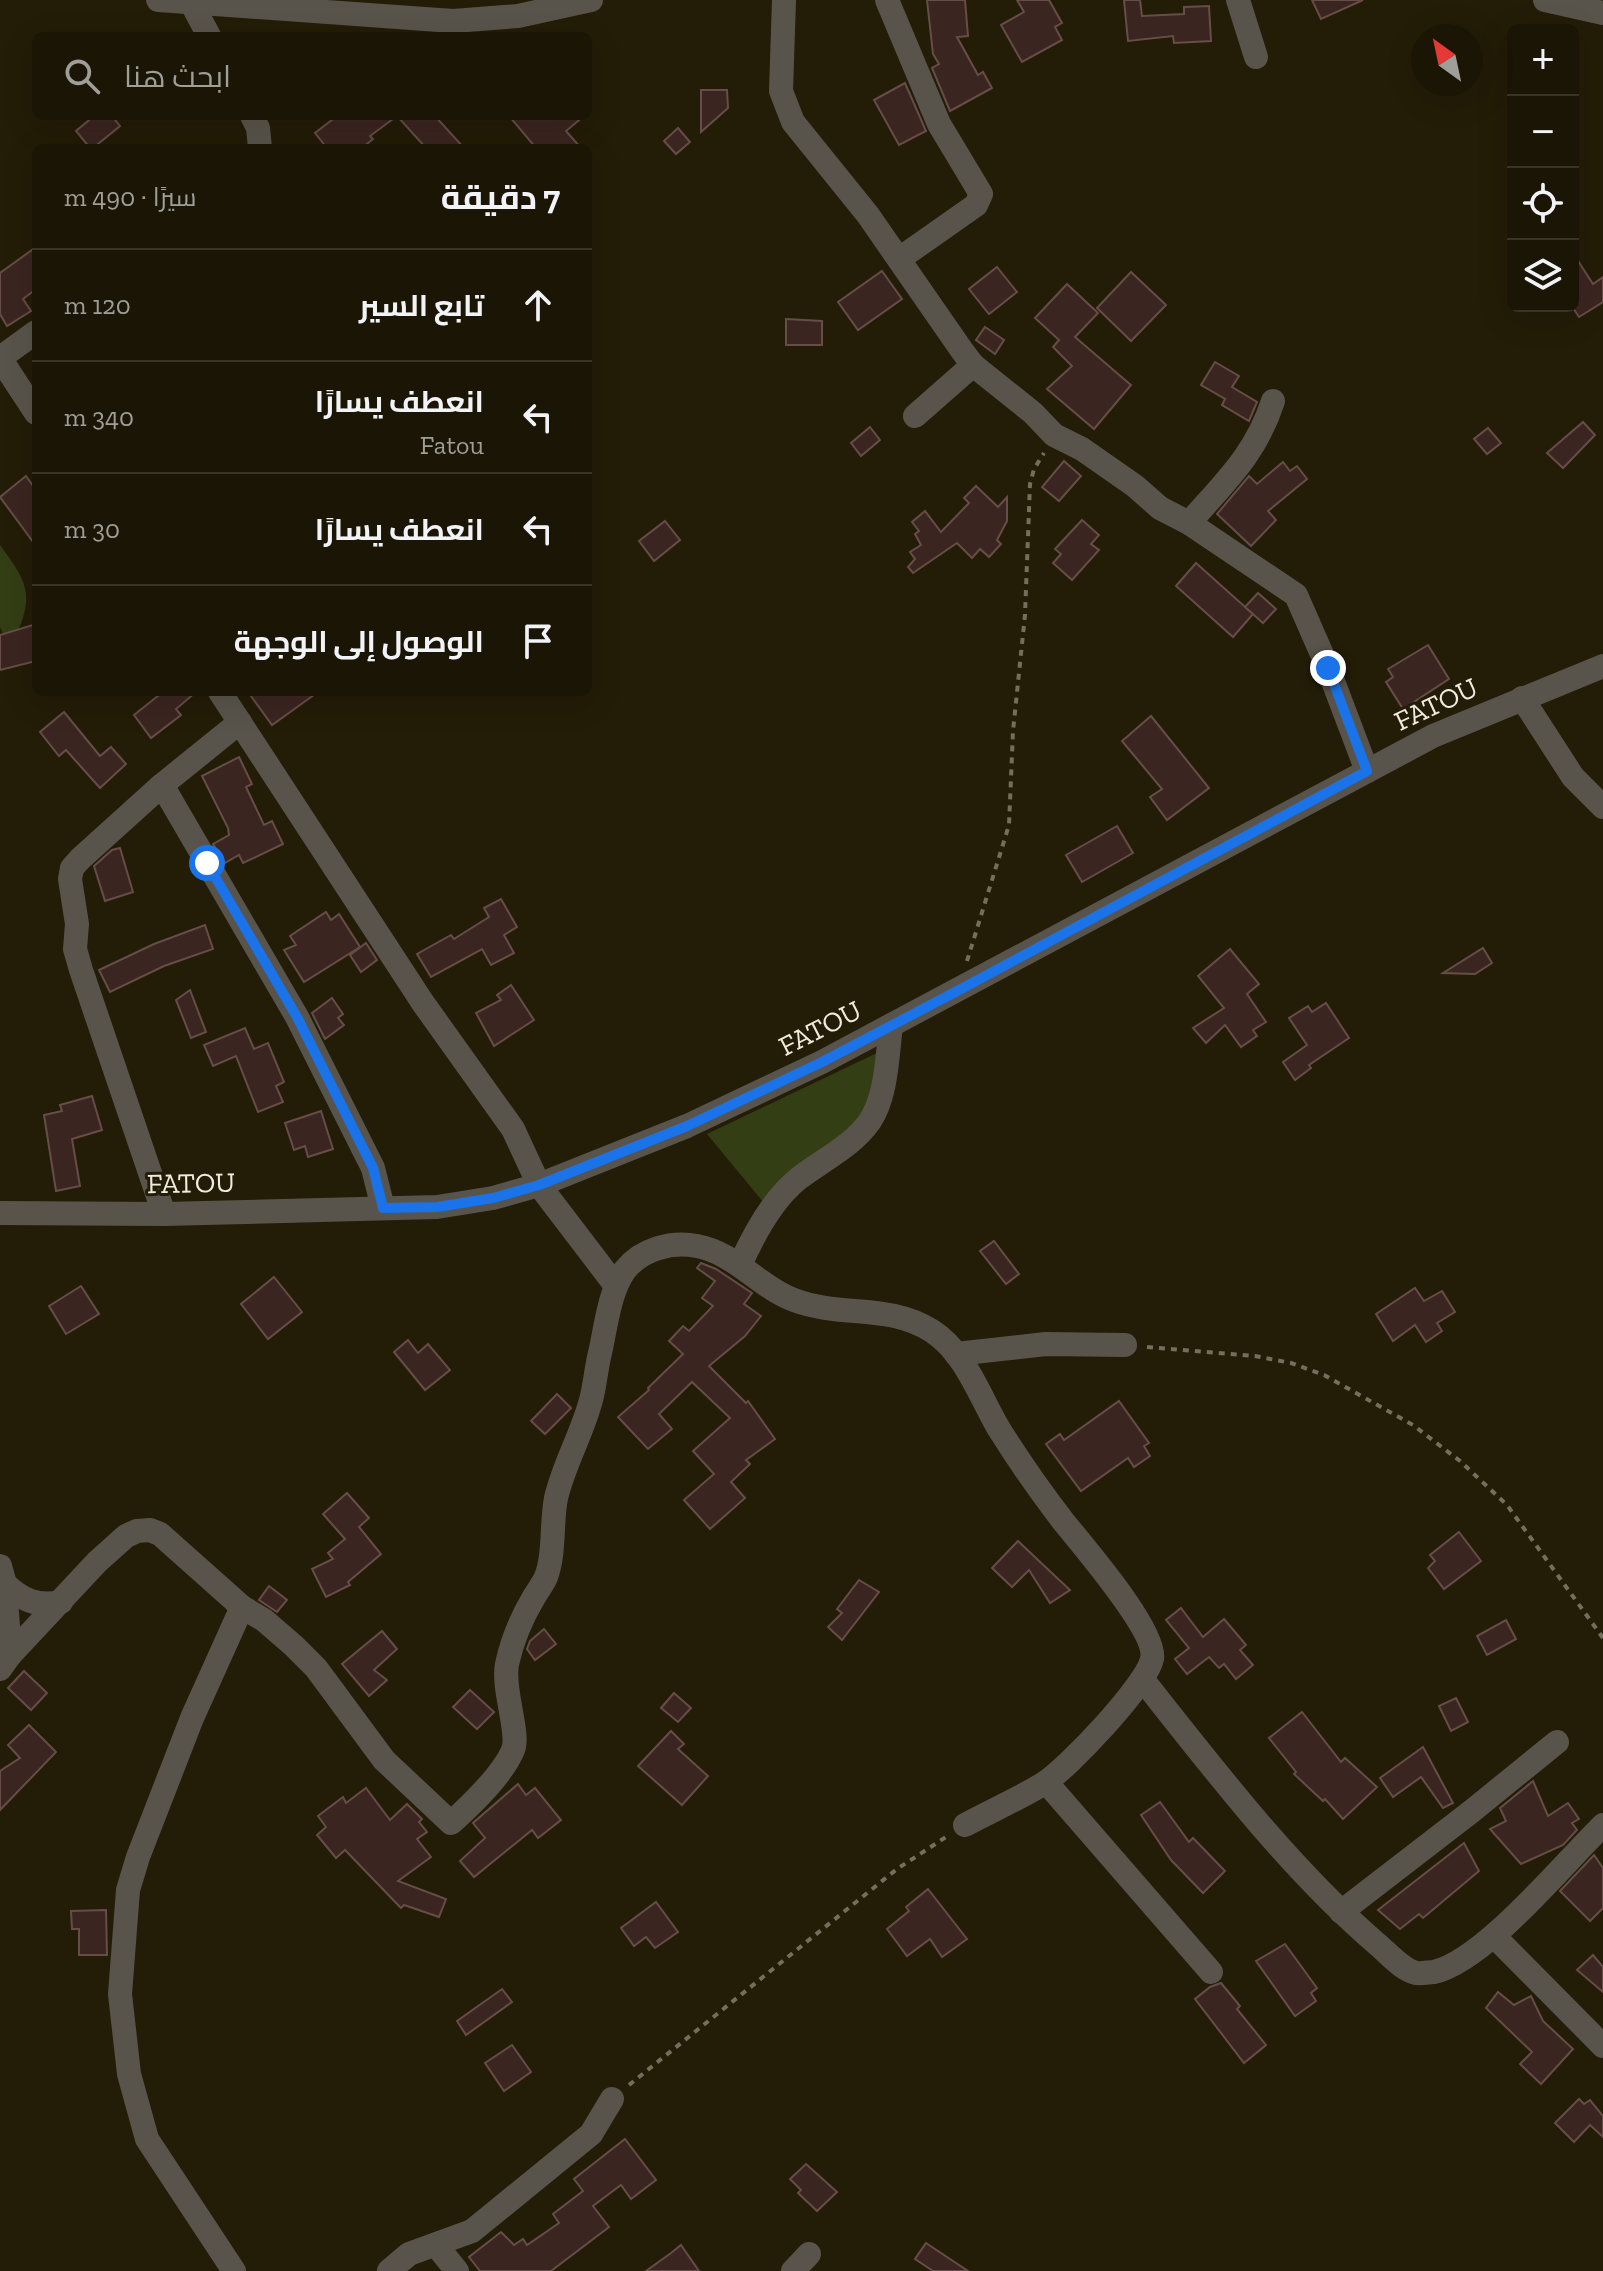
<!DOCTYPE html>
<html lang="ar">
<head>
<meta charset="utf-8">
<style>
  :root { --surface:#1a1505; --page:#272213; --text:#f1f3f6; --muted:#9f9f9a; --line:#383427 }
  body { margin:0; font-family:"Zilla Slab",Cairo,serif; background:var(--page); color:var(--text); direction:rtl }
  .controls { position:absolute; right:24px; top:24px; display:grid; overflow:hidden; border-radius:12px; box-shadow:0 8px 32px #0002 }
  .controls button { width:72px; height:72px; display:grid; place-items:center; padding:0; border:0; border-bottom:2px solid var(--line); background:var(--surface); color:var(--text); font:40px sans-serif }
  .compass { position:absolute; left:1411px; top:24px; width:72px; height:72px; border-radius:50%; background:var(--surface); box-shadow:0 8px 32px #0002; rotate:327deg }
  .stop { position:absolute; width:24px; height:24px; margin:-18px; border:6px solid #1a73e8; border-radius:50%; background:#fff }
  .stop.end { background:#1a73e8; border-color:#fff; box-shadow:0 2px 8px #0008 }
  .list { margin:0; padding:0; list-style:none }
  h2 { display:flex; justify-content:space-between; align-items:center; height:104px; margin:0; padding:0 32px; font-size:34px }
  h2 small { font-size:26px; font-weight:400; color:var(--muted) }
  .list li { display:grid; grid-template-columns:52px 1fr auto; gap:24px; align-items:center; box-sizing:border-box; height:112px; padding:0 32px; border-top:2px solid var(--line) }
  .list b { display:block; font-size:30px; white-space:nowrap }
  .list p { margin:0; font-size:26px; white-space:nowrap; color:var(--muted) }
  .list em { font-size:26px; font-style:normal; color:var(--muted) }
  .icon { flex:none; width:44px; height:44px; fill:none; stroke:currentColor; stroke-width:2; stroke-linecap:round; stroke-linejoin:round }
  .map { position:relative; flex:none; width:1603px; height:2271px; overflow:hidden; direction:ltr }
  .search { position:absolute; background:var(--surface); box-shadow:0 8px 32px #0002; left:32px; top:32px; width:560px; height:88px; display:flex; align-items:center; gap:20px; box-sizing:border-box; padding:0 28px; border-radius:12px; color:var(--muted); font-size:30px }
  .panel { position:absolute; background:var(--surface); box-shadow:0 8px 32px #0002; left:32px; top:144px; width:560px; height:552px; border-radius:12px; direction:rtl }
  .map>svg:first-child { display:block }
  .green { fill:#343e15 }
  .building { fill:#3b2520; stroke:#664d47; stroke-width:2 }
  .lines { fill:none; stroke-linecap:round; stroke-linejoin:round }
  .path { stroke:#746e5c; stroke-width:4; stroke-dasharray:6 6; stroke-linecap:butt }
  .minor { stroke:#59544b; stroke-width:24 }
  .route { stroke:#1a73e8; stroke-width:10 }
  .labels { text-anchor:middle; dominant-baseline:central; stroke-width:6; stroke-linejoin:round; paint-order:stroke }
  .street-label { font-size:28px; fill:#f1ecdf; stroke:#231c07 }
</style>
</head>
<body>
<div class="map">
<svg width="1603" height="2271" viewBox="0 0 1603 2271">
  <rect width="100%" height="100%" fill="#231c07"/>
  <g class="green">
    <path d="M0,545C27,582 35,594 15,638L6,641L0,627Z"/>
    <path d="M879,1052L873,1110L764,1203L707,1134Z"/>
  </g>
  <g class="building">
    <path d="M927,0H965L968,36L957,37L978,75L983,72L992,88L950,111L932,68L939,64L933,54Z"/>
    <path d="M1017,0H1049L1062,23L1055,27L1062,40L1022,62L1001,25L1024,12Z"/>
    <path d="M1124,0H1140L1142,16L1184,14V7L1209,6L1211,41L1174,43L1173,36L1128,41Z"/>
    <path d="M1312,0H1363L1321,19Z"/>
    <path d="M905,83L926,131L899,145L874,100Z"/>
    <path d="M701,90H727L728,108L701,132Z"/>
    <path d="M94,116H112L120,126L93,148H90L76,131Z"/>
    <path d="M337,116H397L370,136L373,139L362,148H327L315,133Z"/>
    <path d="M397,116H435L464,148H426Z"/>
    <path d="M509,116H584L566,131L581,148H536Z"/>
    <path d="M678,128L690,142L676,154L664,141Z"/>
    <path d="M36,247V289L23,299L31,311L7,326L0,314V273Z"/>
    <path d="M1573,253L1593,284L1603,277V302L1579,317L1573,308Z"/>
    <path d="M997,267L1017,292L989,314L969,289Z"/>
    <path d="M882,271L902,299L858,330L838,302Z"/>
    <path d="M1131,272L1166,305L1131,341L1097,308Z"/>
    <path d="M1067,284L1098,313L1075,337L1131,385L1094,429L1047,389L1072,366L1053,347L1059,340L1035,318Z"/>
    <path d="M786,319L822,321V345H786Z"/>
    <path d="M985,327L1004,340L995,354L976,340Z"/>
    <path d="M1215,362L1239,376L1232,387L1257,402L1249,421L1222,405L1225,399L1201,385Z"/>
    <path d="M1583,422L1595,435L1563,468L1547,453Z"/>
    <path d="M870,427L880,440L861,456L851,443Z"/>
    <path d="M1488,428L1501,443L1487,454L1474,439Z"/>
    <path d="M1064,461L1081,476L1059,501L1042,487Z"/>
    <path d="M1283,462L1290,471L1297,466L1307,479L1268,511L1276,520L1251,546L1217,514L1249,476L1257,484Z"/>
    <path d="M26,476L36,490V546L0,497Z"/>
    <path d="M976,486L998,507L1007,497V521L997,540L1001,544L989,557L980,549L972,558L957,543L913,573L908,567L915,559L910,552L921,545L915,534L919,531L912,522L925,511L941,532L969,503L964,498Z"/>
    <path d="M1082,520L1099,535L1091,544L1099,550L1072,580L1053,563L1061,554L1055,549Z"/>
    <path d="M665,521L680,540L654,561L639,541Z"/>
    <path d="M1196,563L1253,614L1233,637L1176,586Z"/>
    <path d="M1258,593L1276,609L1263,623L1245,607Z"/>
    <path d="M36,624V661L0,670V635Z"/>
    <path d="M1428,645L1449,679L1403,709L1386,682L1393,677L1388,669Z"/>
    <path d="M163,692H196L176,709L181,715L151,738L134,715Z"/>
    <path d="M248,692H318L272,725Z"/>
    <path d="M64,712L100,756L111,747L126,764L100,788L66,750L59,756L40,732Z"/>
    <path d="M1151,716L1209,788L1167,820L1150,797L1162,789L1122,741Z"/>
    <path d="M239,757L252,784L246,787L264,825L272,821L283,844L243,863L239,855L225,863L213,844L229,835L228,828L202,776Z"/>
    <path d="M1117,826L1133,853L1082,882L1066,855Z"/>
    <path d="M120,848L133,892L105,901L94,866L112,850Z"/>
    <path d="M501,899L517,927L504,935L514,953L491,965L482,949L431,977L417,954L451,935L454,939L489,917L484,908Z"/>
    <path d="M326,912L331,920L339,914L360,947L304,982L284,950L296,945L290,936Z"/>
    <path d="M205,925L213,949L164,966L110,992L99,970L154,944Z"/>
    <path d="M366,943L377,960L361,972L350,955Z"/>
    <path d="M1483,948L1492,963L1475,974L1443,973Z"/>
    <path d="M1230,949L1259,984L1247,994L1266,1022L1253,1030L1257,1036L1241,1047L1225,1025L1206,1043L1193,1028L1224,1008L1198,976Z"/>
    <path d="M511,985L534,1020L494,1046L476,1013L501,1000L497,995Z"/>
    <path d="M190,990L206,1032L191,1038L176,1000Z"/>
    <path d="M332,998L343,1014L338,1018L344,1025L325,1039L312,1013Z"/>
    <path d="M1326,1003L1349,1038L1309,1065L1311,1068L1295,1080L1283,1062L1307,1045L1289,1018L1308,1006L1312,1012Z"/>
    <path d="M245,1028L254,1049L268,1043L284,1082L276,1086L283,1102L258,1112L236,1056L213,1066L204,1045Z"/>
    <path d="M92,1096L102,1130L72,1139L80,1186L56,1191L44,1115L62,1111L60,1105Z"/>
    <path d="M321,1111L333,1149L308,1157L305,1146L294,1150L285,1123Z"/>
    <path d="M994,1241L1019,1274L1006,1284L980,1251Z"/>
    <path d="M701,1263L716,1269L752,1293L744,1304L761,1316L745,1336L709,1366L746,1403L748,1401L775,1439L746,1460L750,1464L731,1482L745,1498L710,1529L684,1500L714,1474L693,1451L730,1418L692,1382L659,1414L672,1429L648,1449L618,1417L649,1390L648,1388L683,1354L669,1341L683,1326L689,1331L713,1306L702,1298L715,1281L697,1268Z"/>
    <path d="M274,1277L302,1312L268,1339L241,1304Z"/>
    <path d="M81,1286L99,1314L66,1334L49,1306Z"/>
    <path d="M1415,1288L1424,1301L1442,1291L1455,1312L1437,1323L1442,1331L1426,1342L1415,1325L1393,1341L1376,1314Z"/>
    <path d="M408,1340L418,1353L428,1344L450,1370L425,1390L394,1352Z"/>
    <path d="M557,1394L571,1408L545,1434L531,1421Z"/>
    <path d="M1119,1401L1149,1443L1144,1446L1150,1456L1134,1467L1128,1458L1081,1491L1046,1444L1060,1434L1064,1440Z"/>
    <path d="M347,1493L369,1518L359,1527L381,1554L348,1582L350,1585L326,1597L312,1569L333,1559L328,1553L345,1539L323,1514Z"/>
    <path d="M1459,1532L1481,1561L1444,1589L1428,1568L1435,1561L1430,1555Z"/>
    <path d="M1018,1541L1038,1560L1070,1590L1050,1603L1029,1570L1012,1587L992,1568Z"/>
    <path d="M859,1580L879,1592L842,1640L828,1627L842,1613L837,1609Z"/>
    <path d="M269,1586L287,1600L277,1612L259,1600Z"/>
    <path d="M1181,1608L1203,1637L1224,1619L1246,1645L1240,1650L1253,1665L1236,1679L1224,1664L1219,1668L1209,1657L1187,1674L1175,1659L1189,1648L1166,1620Z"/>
    <path d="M1506,1620L1516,1639L1487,1655L1477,1636Z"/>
    <path d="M544,1629L556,1644L535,1660L527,1649L530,1641Z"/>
    <path d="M382,1631L397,1649L374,1670L387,1680L369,1696L342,1664Z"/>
    <path d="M24,1671L47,1693L31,1710L8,1688Z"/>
    <path d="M470,1690L494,1712L477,1729L453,1707Z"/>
    <path d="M674,1693L691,1708L678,1722L661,1708Z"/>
    <path d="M1456,1698L1468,1722L1451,1731L1439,1706Z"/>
    <path d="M1302,1712L1341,1762L1345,1758L1377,1787L1343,1819L1325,1799L1323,1801L1294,1774L1296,1772L1269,1738Z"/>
    <path d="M29,1725L56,1752L0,1810V1771L20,1758L8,1745Z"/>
    <path d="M671,1731L684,1744L678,1749L708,1776L682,1805L638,1766Z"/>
    <path d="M1423,1747L1453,1803L1443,1808L1421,1777L1393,1797L1380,1778Z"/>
    <path d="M1533,1781L1548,1816L1568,1803L1579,1819L1572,1823L1577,1830L1563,1845L1521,1864L1490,1829L1506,1821L1500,1808Z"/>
    <path d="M518,1784L526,1795L535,1788L561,1820L538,1838L532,1830L474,1877L460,1861L485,1838L473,1823Z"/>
    <path d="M366,1788L390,1820L407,1804L422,1819L419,1822L427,1832L417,1839L431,1857L398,1881L446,1899L439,1917L404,1905L401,1908L345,1850L336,1858L317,1835L326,1827L318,1816L343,1797L346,1803Z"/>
    <path d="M1160,1802L1189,1842L1193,1838L1225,1871L1203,1893L1171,1860L1141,1815Z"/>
    <path d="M1464,1843L1479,1871L1423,1918L1419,1914L1400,1929L1378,1910Z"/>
    <path d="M1594,1855L1603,1868V1908L1590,1921L1560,1891Z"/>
    <path d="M928,1889L967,1939L942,1957L930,1939L907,1956L887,1929L909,1911L906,1907Z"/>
    <path d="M656,1902L678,1932L655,1948L646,1937L634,1946L621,1928Z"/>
    <path d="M106,1910L107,1955H79V1929H72L71,1911Z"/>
    <path d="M1285,1944L1317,1988L1311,1993L1316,2001L1295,2016L1256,1961Z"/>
    <path d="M1593,1955L1603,1967V1992L1577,1970Z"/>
    <path d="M1221,1983L1240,2006L1237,2009L1266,2045L1244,2063L1195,1999L1210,1987Z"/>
    <path d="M502,1989L512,2002L466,2035L457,2021Z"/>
    <path d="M1498,1992L1514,2005L1531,1996L1543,2021L1573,2049L1541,2084L1520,2064L1532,2052L1486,2008Z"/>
    <path d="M512,2045L531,2072L504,2091L485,2063Z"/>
    <path d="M1579,2099L1584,2104L1590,2100L1603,2116V2137L1590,2125L1574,2142L1555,2123Z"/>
    <path d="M625,2139L656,2180L631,2199L621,2185L593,2206L609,2227L551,2271H480L469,2257L501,2232L514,2245L523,2239L527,2245L559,2223L553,2214L583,2191L574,2179Z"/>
    <path d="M806,2164L837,2192L817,2211L798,2193L801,2190L790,2179Z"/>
    <path d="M926,2243L968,2271H933L915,2259Z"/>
    <path d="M681,2245L699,2271H646L671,2253Z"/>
  </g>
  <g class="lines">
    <g class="path">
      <path d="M967,961L1009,825L1013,731L1025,615L1030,484L1034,469L1044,453"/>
      <path d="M1147,1347L1255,1356L1291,1363L1324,1375L1413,1425L1460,1461L1507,1505L1603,1638"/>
      <path d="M629,2085L897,1869L946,1837"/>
    </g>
    <g class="minor">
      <path d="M158,0L453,21L518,16L591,0"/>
      <path d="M784,0L781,91L793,122L868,215L963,352L973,365L1033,413L1054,435L1082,449L1135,486L1160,508L1189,523L1296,595L1328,668L1367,771"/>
      <path d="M887,0L939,124L981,194L976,205L899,259"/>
      <path d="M1238,0L1256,57"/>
      <path d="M1545,0L1603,13"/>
      <path d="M192,4L209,36"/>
      <path d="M252,116L258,128L260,148"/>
      <path d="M36,332L0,358L36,413"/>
      <path d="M915,416L973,365"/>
      <path d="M1189,523C1225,482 1256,454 1273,401"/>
      <path d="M220,692L423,1003L513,1129L539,1185L616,1286"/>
      <path d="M1522,698L1573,777L1603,807"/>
      <path d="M162,785L297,1017L373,1168L383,1208"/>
      <path d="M0,1213L164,1214L437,1207L493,1198L539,1185L687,1126L822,1062L1433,736L1603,666"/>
      <path d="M164,1214L81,970L75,949L77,924L70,879L72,868L80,859L162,785L240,722"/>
      <path d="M740,1265C753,1236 773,1199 798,1179C822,1160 852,1147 870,1121C887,1095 887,1056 891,1026"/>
      <path d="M956,1354L1046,1344L1125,1345"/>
      <path d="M0,1566L5,1584L10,1655L0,1669"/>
      <path d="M5,1584C22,1600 37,1607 61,1602"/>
      <path d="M10,1655L97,1562L126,1536L137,1531L150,1530L160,1534L242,1607L264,1620L294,1646L316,1668L384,1760L451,1823C470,1806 503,1774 513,1750C520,1733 502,1690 507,1664C512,1641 522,1617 534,1597C538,1590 543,1584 546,1577C555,1553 551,1524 556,1498C564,1464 582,1434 591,1400C595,1385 596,1369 600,1353C606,1327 609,1292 625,1270C642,1249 671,1241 697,1246C735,1253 759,1287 794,1300C842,1318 887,1303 932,1331C965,1352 980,1397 999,1429C1019,1461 1040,1491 1063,1521C1082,1545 1158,1632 1152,1659C1146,1686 1067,1769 1043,1784C1018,1799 991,1811 965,1825"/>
      <path d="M1143,1680C1216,1772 1288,1867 1377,1944C1388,1953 1402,1970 1416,1973C1421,1974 1430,1972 1434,1972C1484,1961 1564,1863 1603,1825"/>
      <path d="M1046,1782L1211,1972"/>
      <path d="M1341,1912L1472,1811L1557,1742"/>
      <path d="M1494,1936L1603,2046"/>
      <path d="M436,2245L457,2271"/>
      <path d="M234,2271L147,2139L129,2074L120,1994L128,1890L138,1857L192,1718L242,1607"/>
      <path d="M389,2271L409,2254L472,2231L591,2134L612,2099"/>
      <path d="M793,2271L809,2254"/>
    </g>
  </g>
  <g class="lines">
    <path class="route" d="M207,863L297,1017L373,1168L383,1208L437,1207L493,1198L539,1185L687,1126L822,1062L959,990L1367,771L1328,668"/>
  </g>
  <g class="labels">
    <g class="street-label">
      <text transform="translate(1436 704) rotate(-25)">FATOU</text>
      <text transform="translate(820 1028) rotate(-27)">FATOU</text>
      <text transform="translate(191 1183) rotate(-1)">FATOU</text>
    </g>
  </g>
</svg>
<div class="controls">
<button>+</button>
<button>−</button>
<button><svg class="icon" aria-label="locate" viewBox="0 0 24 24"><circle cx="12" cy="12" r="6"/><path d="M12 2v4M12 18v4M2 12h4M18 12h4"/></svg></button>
<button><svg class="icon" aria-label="layers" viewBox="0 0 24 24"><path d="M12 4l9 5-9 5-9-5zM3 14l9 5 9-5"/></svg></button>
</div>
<svg class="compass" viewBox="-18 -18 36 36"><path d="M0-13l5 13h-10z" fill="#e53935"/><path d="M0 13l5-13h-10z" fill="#9f9f9a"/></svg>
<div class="stop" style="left:207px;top:863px"></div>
<div class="stop end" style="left:1328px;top:668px"></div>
<div class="search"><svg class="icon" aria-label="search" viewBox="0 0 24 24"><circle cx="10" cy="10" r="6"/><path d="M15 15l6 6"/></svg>ابحث هنا</div>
<section class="panel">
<h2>7 دقيقة<small>سيرًا · 490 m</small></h2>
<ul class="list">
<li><svg class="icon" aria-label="ahead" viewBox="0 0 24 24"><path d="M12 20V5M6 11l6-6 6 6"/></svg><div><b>تابع السير</b></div><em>120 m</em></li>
<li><svg class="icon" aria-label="left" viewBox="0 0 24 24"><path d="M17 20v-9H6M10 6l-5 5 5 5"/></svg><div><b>انعطف يسارًا</b><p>Fatou</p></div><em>340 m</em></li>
<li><svg class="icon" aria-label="left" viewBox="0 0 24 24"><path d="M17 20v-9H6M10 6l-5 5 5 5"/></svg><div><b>انعطف يسارًا</b></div><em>30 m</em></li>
<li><svg class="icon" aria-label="arrive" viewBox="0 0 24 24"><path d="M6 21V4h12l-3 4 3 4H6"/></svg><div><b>الوصول إلى الوجهة</b></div></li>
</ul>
</section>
</div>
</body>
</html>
